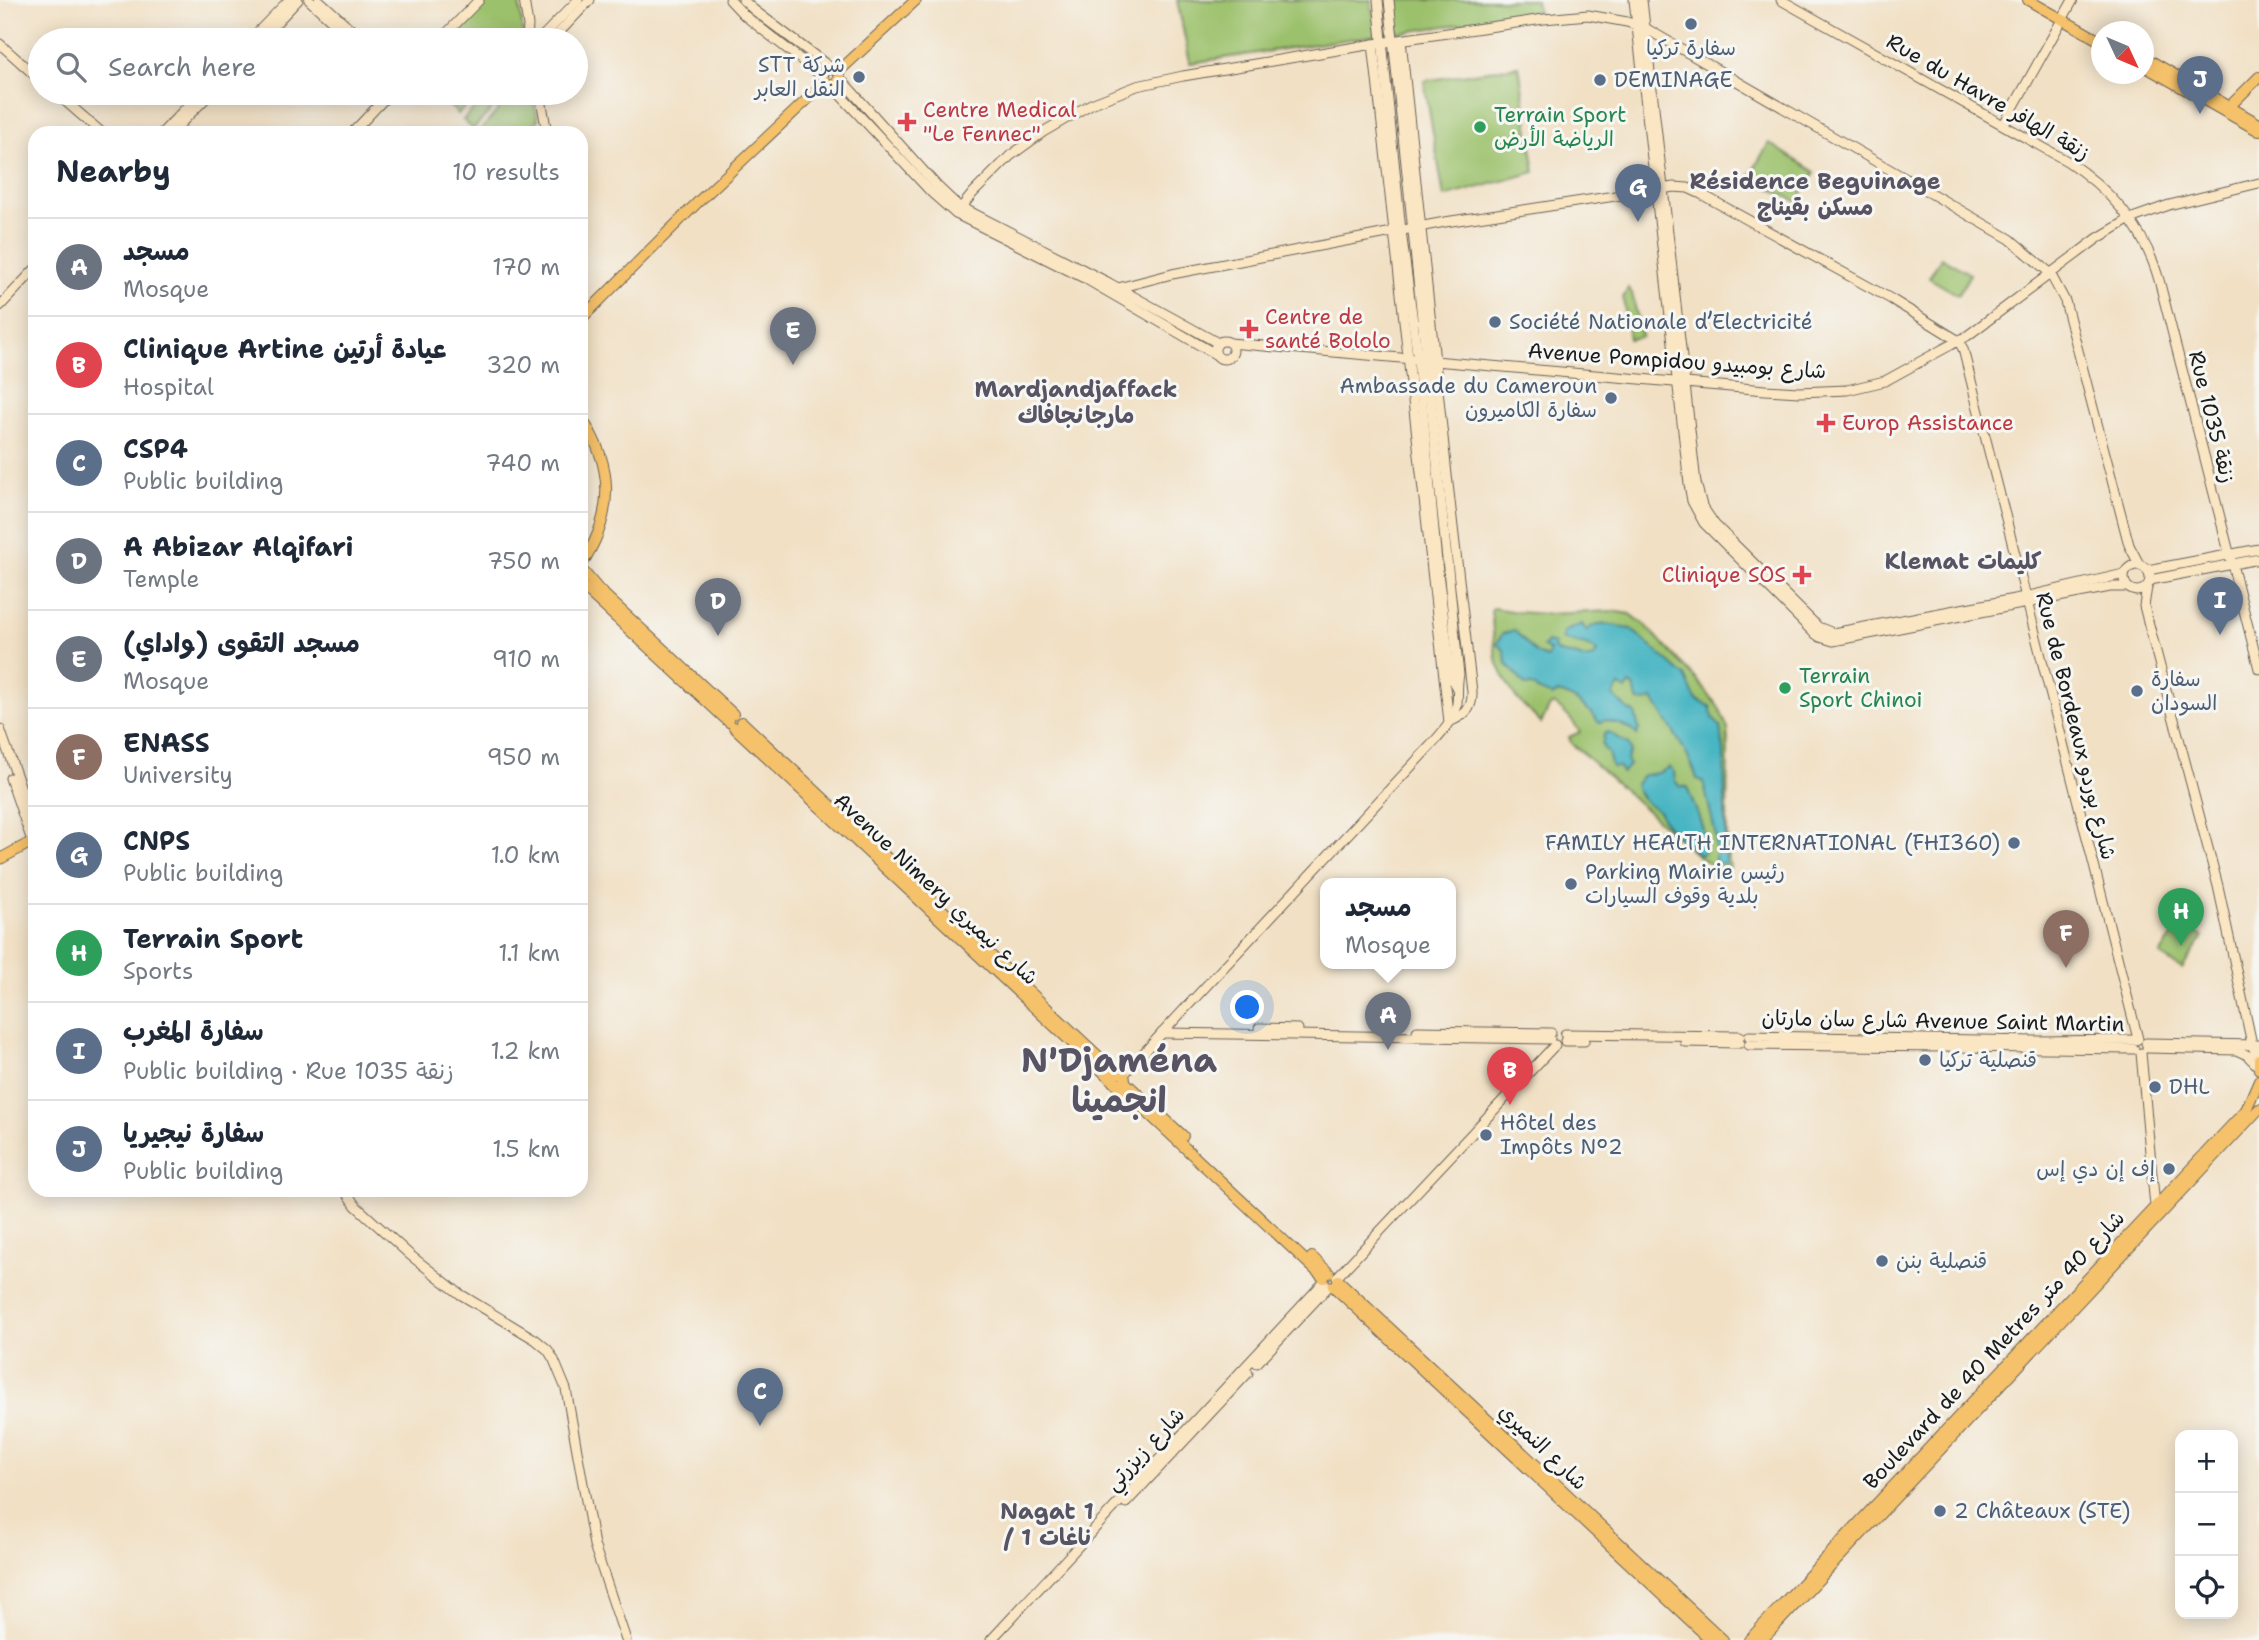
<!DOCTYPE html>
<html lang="en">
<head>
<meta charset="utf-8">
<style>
  :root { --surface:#fff; --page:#f6f6f7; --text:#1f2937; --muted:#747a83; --line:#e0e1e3; --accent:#1a73e8 }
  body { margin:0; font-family:"Shantell Sans","Playpen Sans Arabic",sans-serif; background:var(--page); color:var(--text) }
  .controls { position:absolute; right:21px; bottom:21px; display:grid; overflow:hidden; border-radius:14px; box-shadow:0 4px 18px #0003 }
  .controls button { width:63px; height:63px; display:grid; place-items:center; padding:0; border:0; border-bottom:2px solid var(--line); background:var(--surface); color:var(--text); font:35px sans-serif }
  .compass { position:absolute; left:2091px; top:21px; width:63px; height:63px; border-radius:50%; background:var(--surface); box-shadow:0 4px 18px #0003; rotate:134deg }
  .you { position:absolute; left:1248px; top:1008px; width:24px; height:24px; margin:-18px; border:5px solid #fff; border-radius:50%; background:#1a73e8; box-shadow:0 0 0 10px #1a73e833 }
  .badge { display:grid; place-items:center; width:46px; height:46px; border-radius:50%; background:var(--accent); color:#fff; font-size:23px; font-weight:700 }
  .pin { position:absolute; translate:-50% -58px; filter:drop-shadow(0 2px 4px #0008) }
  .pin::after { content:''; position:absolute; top:37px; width:24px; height:21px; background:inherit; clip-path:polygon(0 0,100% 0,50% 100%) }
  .popup { position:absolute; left:1320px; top:878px; width:136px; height:91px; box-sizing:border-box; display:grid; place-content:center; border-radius:14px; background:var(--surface); filter:drop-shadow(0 2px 5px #0005); font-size:23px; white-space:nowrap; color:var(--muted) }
  .popup b { font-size:26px; color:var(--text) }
  .popup::after { content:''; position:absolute; left:50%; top:100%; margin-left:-14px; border:14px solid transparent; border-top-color:var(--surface) }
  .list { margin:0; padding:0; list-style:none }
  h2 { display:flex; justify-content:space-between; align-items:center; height:91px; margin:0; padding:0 28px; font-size:30px }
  h2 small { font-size:23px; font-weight:400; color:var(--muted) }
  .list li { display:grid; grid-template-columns:46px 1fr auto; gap:21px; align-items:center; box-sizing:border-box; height:98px; padding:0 28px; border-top:2px solid var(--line) }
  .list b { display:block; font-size:26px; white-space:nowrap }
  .list p { margin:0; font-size:23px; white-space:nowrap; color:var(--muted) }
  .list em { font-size:23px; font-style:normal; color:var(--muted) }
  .icon { flex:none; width:38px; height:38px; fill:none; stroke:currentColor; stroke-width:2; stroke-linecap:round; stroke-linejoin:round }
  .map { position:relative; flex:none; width:2259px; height:1640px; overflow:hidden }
  .search { position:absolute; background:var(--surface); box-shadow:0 4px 18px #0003; left:28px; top:28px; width:560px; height:77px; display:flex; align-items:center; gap:18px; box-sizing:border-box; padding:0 24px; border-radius:38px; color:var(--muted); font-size:26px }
  .panel { position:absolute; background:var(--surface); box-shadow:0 4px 18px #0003; left:28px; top:126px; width:560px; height:1071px; border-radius:21px }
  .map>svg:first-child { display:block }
  .green { fill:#9cc16c; stroke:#5c6e44; stroke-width:2 }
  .water { fill:#48b6c3; stroke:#326970; stroke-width:2 }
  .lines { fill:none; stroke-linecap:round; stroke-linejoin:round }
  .secondary-casing { stroke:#676157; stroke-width:11 }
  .primary-casing { stroke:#676157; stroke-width:12 }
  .secondary { stroke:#fbe6c4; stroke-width:9 }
  .primary { stroke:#f5c16b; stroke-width:10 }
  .service-dot { fill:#5c6f8a; stroke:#f6f6f2; stroke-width:2.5 }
  .health-dot { fill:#e0444e; stroke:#f6f6f2; stroke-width:2.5 }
  .leisure-dot { fill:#2e9e5b; stroke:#f6f6f2; stroke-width:2.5 }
  .labels { text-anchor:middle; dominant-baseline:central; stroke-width:6; stroke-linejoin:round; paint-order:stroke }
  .service-label { font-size:21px; fill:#4e5e75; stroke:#f6f6f2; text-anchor:start }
  .street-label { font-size:21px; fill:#1c1c1c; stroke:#f6f6f2 }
  .health-label { font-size:21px; fill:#be3a42; stroke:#f6f6f2; text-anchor:start }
  .leisure-label { font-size:21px; fill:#27864d; stroke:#f6f6f2; text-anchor:start }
  .neighbourhood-label { font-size:23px; font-weight:bold; fill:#585464; stroke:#f6f6f2 }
  .town-label { font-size:35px; font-weight:bold; fill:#585464; stroke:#f6f6f2 }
</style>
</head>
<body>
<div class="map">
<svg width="2259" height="1640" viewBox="0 0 2259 1640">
  <rect width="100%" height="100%" fill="#f6f6f2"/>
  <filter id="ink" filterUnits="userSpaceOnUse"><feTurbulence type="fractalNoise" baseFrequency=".0143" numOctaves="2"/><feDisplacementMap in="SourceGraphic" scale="14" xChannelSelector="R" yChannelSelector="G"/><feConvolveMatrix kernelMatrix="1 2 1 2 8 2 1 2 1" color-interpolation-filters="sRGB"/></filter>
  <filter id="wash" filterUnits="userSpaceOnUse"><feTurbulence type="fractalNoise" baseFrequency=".00686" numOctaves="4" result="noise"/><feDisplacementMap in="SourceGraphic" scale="28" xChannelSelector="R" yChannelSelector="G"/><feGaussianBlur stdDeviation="1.57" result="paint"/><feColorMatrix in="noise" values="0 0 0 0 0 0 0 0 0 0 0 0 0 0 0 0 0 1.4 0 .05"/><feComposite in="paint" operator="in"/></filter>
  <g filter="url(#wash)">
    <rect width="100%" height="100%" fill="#f1e0c4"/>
    <g class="green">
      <path d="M482,0H519L524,40H445Z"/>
      <path d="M1177,0H1371L1377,35L1190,63Z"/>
      <path d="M1395,0H1536L1538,12L1399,33L1396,30Z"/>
      <path d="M1519,66L1535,172L1444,197L1424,81Z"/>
      <path d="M437,93H479L458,114Z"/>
      <path d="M489,93H507L473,129L463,120Z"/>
      <path d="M513,93H532L538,120L522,133H478Z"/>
      <path d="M1769,143L1815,172L1797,202L1749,177Z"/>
      <path d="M1941,257L1970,274L1958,295L1929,278Z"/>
      <path d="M1628,288L1632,293L1642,337L1629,339L1623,298Z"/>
      <path d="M1493,608L1517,612L1547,614L1611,611L1630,614L1644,624L1698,681L1719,708L1728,729L1727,848L1730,868L1721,871L1699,857L1571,743L1569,737L1580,732C1573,721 1565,712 1554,704L1550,706L1541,723L1516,698L1507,683L1496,660L1491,610Z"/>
      <path d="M2181,923L2203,937L2182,969L2160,955Z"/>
    </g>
    <g class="water">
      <path d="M1582,624L1587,631L1592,626L1608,624L1631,629L1685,676L1696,700L1710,706L1713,718L1720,727L1724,750L1726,864L1715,863V832L1703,781L1697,779C1688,750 1668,725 1653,699L1643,702L1637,700L1634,686L1630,684L1626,690L1619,686L1613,695L1628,710L1635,713L1639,729L1637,735C1632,728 1614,722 1604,720L1599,723C1590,709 1574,697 1558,693L1552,696L1537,690L1535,687L1525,685L1507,664L1504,650L1497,644L1502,634L1514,630L1537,654L1547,658L1550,651L1543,647L1547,642L1555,644L1554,649C1563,658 1574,652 1584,659L1594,657L1597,652L1589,646L1562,639L1563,632Z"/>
      <path d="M1608,732L1628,744L1631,751L1627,759L1629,765L1622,773L1619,767H1612L1608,753L1602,746L1604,734Z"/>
      <path d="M1670,767L1674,772L1675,781L1680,786L1687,787C1693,805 1710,835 1704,853L1699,855C1687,844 1664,829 1660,812C1649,806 1639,797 1635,785L1644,775L1658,773Z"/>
    </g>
  </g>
  <g filter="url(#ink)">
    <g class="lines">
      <defs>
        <g id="secondary">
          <path d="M309,0L353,40"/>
          <path d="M319,0L363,40"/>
          <path d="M524,0L528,25L527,40"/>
          <path d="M730,0L744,15L823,77"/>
          <path d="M743,0L754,10L831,68"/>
          <path d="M1378,0L1401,231L1418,360L1438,573L1451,677L1456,687"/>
          <path d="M1634,0L1689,484L1692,501L1704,523L1813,632L1820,637L1833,641L2110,587H2127"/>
          <path d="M1642,0L1696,483L1702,506L1715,525L1818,627L1833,633L2025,597L2124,574"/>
          <path d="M1781,0L2067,161C2111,190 2145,230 2159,280L2259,669"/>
          <path d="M250,40L289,0"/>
          <path d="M260,40L298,0"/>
          <path d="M440,40L479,0"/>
          <path d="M539,40L578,0"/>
          <path d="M552,40L590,0"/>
          <path d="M0,44L40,80"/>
          <path d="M1373,44L1449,722C1464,716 1473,709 1472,692L1447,475L1401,40"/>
          <path d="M839,77L937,186L957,205L1109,283L1218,343"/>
          <path d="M830,84L931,192L956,214L1086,279L1215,354"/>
          <path d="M56,93L102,133"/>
          <path d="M540,93L547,133"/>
          <path d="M2004,124L2073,0"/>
          <path d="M162,133L200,93"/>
          <path d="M171,133L211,93"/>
          <path d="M352,133L390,93"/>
          <path d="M956,214L973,193L1010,156L1043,132L1091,104L1137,86L1183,76L1392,41L1544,19L1588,15L1627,22L1645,28L2010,239L2050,273L2065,301L2129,545L2139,564"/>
          <path d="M1118,288L1172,274L1445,222L1674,187L1688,188L1701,194L1891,299L1959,341L1963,349L2138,1039"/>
          <path d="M0,306L35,269"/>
          <circle cx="1224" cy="350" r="9"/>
          <path d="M1230,343L1765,390L1799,392L1847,390L1885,381L1967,336L2098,238L2130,219L2169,205L2259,183"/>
          <circle cx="2137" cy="578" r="13"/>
          <path d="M2148,570L2259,549"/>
          <path d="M2150,580L2259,559"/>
          <path d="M2147,587L2144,606L2218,886L2252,1044L2258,1060"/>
          <path d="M0,729L35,828"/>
          <path d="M10,778L32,841"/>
          <path d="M1259,1028L1298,1029"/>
          <path d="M1417,1031L1551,1033"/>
          <path d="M1162,1033L1550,1039"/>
          <path d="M1565,1034L1740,1036"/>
          <path d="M1749,1036L2036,1041L2136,1040"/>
          <path d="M1565,1041H1584"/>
          <path d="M1685,1042L1740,1043"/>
          <path d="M2146,1043L2259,1045"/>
          <path d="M1749,1045L2134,1049"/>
          <path d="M2147,1048L2236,1050L2247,1055L2258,1066"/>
          <path d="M2141,1053L2154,1196L2155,1205L2159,1210"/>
          <path d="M1124,1074L1433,743C1442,733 1452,722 1456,709C1459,698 1456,687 1459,675L1389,0"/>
          <path d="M344,1190L356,1206L410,1255L460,1294L536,1340L548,1350L554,1360L566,1389L594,1545L626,1640"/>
          <path d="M1337,1277L1555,1045"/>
          <path d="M1257,1363L1329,1286"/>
          <path d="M1126,1503L1248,1373"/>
          <path d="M991,1640L1324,1282"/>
        </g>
        <g id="primary">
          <path d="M2028,0L2102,42"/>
          <path d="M2144,57L2259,124"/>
          <path d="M2144,66L2259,131"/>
          <circle cx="831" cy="76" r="8"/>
          <path d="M838,72L916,0"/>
          <path d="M2227,109L2259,77"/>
          <path d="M581,319L699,201L826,82"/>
          <path d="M581,418C615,466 614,516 581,565"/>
          <path d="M583,571L599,590L733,714"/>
          <path d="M581,585L729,722"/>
          <path d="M742,722L1112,1069L1116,1073L1124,1074L1125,1080L1121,1085L1113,1082L1112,1078L1116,1073"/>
          <path d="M734,727L1112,1080"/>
          <path d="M0,859L35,840"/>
          <path d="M2259,1059V1069"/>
          <path d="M1125,1082L1183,1136"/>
          <path d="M1118,1085L1324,1278"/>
          <path d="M1312,1257L1329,1273"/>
          <path d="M1338,1280L1723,1640"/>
          <path d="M1333,1286L1711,1640"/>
          <path d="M1749,1640L2246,1110L2259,1080"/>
          <path d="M1762,1640L2259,1109"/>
        </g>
      </defs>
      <use href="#secondary" class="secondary-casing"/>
      <use href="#primary" class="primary-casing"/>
      <use href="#secondary" class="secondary"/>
      <use href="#primary" class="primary"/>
    </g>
  </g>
  <g class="service-dot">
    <circle cx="1691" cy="24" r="7"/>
    <circle cx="859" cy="77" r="7"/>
    <circle cx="1600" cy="80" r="7"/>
    <circle cx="1495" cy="322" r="7"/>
    <circle cx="1611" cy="398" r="7"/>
    <circle cx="2137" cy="691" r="7"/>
    <circle cx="2014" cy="843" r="7"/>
    <circle cx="1571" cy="884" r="7"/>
    <circle cx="1925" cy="1060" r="7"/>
    <circle cx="2155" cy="1087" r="7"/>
    <circle cx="1486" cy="1135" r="7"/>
    <circle cx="2169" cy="1169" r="7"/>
    <circle cx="1882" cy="1261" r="7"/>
    <circle cx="1940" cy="1511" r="7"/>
  </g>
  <g class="health-dot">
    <path d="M903.5 111.5h7v7h7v7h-7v7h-7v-7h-7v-7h7z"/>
    <path d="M1245.5 318.5h7v7h7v7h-7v7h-7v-7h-7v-7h7z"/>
    <path d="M1822.5 412.5h7v7h7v7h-7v7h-7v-7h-7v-7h7z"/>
    <path d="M1798.5 564.5h7v7h7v7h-7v7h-7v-7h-7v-7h7z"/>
  </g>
  <g class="leisure-dot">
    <circle cx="1480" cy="127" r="7"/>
    <circle cx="1785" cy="688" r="7"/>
  </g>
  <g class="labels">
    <g class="service-label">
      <text x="1691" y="48" text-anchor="middle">سفارة تركيا</text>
      <text x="845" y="65" text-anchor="end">STT شركة<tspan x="845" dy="24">النقل العابر</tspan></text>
      <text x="1614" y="80">DEMINAGE</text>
      <text x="1509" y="322">Société Nationale d’Electricité</text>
      <text x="1597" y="386" text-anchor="end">Ambassade du Cameroun<tspan x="1597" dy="24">سفارة الكاميرون</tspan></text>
      <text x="2151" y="679">سفارة<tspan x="2151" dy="24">السودان</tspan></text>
      <text x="2000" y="843" text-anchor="end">FAMILY HEALTH INTERNATIONAL (FHI360)</text>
      <text x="1585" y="872">Parking Mairie رئيس<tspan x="1585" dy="24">بلدية وقوف السيارات</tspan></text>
      <text x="1939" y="1060">قنصلية تركيا</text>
      <text x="2169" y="1087">DHL</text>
      <text x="1500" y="1123">Hôtel des<tspan x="1500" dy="24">Impôts N°2</tspan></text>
      <text x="2155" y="1169" text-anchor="end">إف إن دي إس</text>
      <text x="1896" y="1261">قنصلية بنن</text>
      <text x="1954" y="1511">2 Châteaux (STE)</text>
    </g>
    <g class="street-label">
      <text transform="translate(1988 97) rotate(30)">Rue du Havre زنقة الهافر</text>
      <text transform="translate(1677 361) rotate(4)">Avenue Pompidou شارع بومبيدو</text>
      <text transform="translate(2212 417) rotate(76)">Rue 1035 زنقة</text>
      <text transform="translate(2076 726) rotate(76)">Rue de Bordeaux شارع بوردو</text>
      <text transform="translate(936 889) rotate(43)">Avenue Nimery شارع نيميري</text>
      <text transform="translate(1943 1021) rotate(1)">شارع سان مارتان Avenue Saint Martin</text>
      <text transform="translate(1994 1350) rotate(-47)">Boulevard de 40 Metres شارع 40 متر</text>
      <text transform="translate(1543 1447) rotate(44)">شارع النميري</text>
      <text transform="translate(1145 1449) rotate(-47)">شارع زيزرتي</text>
    </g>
    <g class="health-label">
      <text x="923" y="110">Centre Medical<tspan x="923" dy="24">"Le Fennec"</tspan></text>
      <text x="1265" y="317">Centre de<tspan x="1265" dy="24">santé Bololo</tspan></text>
      <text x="1842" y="423">Europ Assistance</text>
      <text x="1786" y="575" text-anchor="end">Clinique SOS</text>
    </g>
    <g class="leisure-label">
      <text x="1494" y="115">Terrain Sport<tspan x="1494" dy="24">الرياضة الأرض</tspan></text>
      <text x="1799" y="676">Terrain<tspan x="1799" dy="24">Sport Chinoi</tspan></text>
    </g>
    <g class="neighbourhood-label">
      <text x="1815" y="181">Résidence Beguinage<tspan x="1815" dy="26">مسكن بقيناج</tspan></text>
      <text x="1076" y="389">Mardjandjaffack<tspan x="1076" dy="26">مارجانجافاك</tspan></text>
      <text x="1963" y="561">Klemat كليمات</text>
      <text x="1047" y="1511">Nagat 1<tspan x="1047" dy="26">/ ناغات 1</tspan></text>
    </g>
    <g class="town-label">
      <text x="1119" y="1059">N'Djaména<tspan x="1119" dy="40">انجمينا</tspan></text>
    </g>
  </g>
</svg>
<div class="controls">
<button>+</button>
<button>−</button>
<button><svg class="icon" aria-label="locate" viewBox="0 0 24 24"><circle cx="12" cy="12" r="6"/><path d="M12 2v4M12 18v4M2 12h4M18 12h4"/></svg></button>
</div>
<svg class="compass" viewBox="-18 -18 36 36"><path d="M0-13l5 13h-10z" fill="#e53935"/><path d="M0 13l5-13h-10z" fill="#747a83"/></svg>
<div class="you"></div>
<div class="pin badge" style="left:1388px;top:1050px;background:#6b7280">A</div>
<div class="popup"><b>مسجد</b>Mosque</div>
<div class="pin badge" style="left:1510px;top:1105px;background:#e0444e">B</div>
<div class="pin badge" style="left:760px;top:1426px;background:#5c6f8a">C</div>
<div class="pin badge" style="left:718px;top:636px;background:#6b7280">D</div>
<div class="pin badge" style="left:793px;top:365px;background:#6b7280">E</div>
<div class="pin badge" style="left:2066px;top:968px;background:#8d6e63">F</div>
<div class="pin badge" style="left:1638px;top:222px;background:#5c6f8a">G</div>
<div class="pin badge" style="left:2181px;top:946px;background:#2e9e5b">H</div>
<div class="pin badge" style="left:2220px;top:635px;background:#5c6f8a">I</div>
<div class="pin badge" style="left:2200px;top:114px;background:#5c6f8a">J</div>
<div class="search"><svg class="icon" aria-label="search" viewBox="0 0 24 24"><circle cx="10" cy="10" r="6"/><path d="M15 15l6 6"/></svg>Search here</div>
<section class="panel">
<h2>Nearby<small>10 results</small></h2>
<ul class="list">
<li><span class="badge" style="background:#6b7280">A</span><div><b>مسجد</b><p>Mosque</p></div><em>170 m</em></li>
<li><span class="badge" style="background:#e0444e">B</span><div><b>Clinique Artine عيادة أرتين</b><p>Hospital</p></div><em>320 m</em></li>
<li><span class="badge" style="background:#5c6f8a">C</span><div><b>CSP4</b><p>Public building</p></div><em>740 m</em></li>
<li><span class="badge" style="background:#6b7280">D</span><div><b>A Abizar Alqifari</b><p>Temple</p></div><em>750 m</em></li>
<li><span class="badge" style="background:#6b7280">E</span><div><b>مسجد التقوى (واداي)</b><p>Mosque</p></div><em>910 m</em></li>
<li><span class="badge" style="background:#8d6e63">F</span><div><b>ENASS</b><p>University</p></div><em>950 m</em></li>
<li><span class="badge" style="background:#5c6f8a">G</span><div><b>CNPS</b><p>Public building</p></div><em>1.0 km</em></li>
<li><span class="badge" style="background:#2e9e5b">H</span><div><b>Terrain Sport</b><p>Sports</p></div><em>1.1 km</em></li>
<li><span class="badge" style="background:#5c6f8a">I</span><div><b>سفارة المغرب</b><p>Public building · Rue 1035 زنقة</p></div><em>1.2 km</em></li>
<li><span class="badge" style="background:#5c6f8a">J</span><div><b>سفارة نيجيريا</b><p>Public building</p></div><em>1.5 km</em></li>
</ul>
</section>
</div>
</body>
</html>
